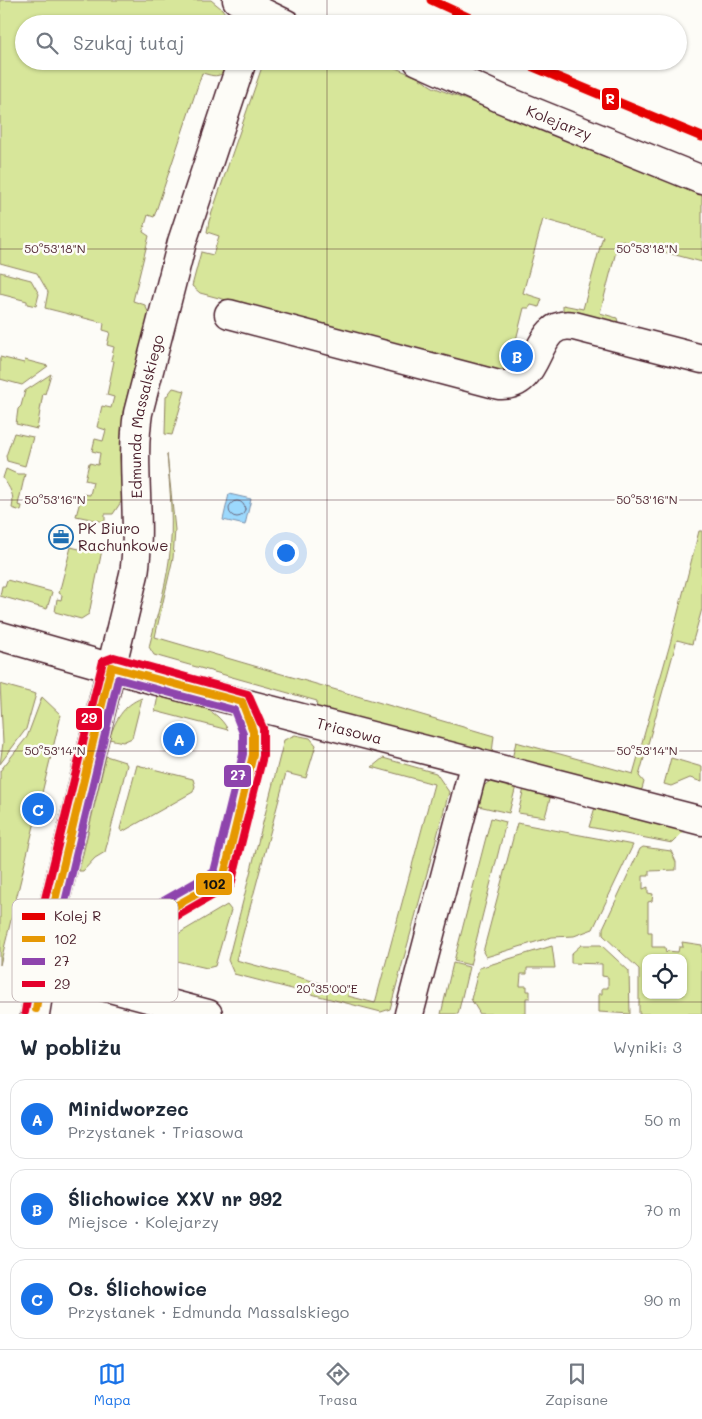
<!DOCTYPE html>
<html lang="pl">
<head>
<meta charset="utf-8">
<style>
  :root { --surface:#fff; --page:#f6f6f7; --text:#1f2937; --muted:#747a83; --line:#e0e1e3; --accent:#1a73e8 }
  body { margin:0; font-family:Mali,sans-serif; background:var(--page); color:var(--text) }
  .controls { position:absolute; right:15px; bottom:15px; display:grid; overflow:hidden; border-radius:10px; box-shadow:0 1px 4px #0004 }
  .controls button { width:45px; height:45px; display:grid; place-items:center; padding:0; border:0; border-bottom:1px solid var(--line); background:var(--surface); color:var(--text); font:25px sans-serif }
  .you { position:absolute; left:285px; top:552px; width:18px; height:18px; margin:-12px; border:4px solid #fff; border-radius:50%; background:#1a73e8; box-shadow:0 0 0 8px #1a73e833 }
  .badge { display:grid; place-items:center; width:32px; height:32px; border-radius:50%; background:var(--accent); color:#fff; font-size:16px; font-weight:700 }
  .pin { position:absolute; translate:-50% -50%; border:2px solid #fff; box-shadow:0 1px 5px #0006 }
  .list { margin:0; padding:0; list-style:none }
  h2 { display:flex; justify-content:space-between; align-items:center; height:65px; margin:0; padding:0 20px; font-size:21px }
  h2 small { font-size:16px; font-weight:400; color:var(--muted) }
  .list li { display:grid; grid-template-columns:32px 1fr auto; gap:15px; align-items:center; box-sizing:border-box; height:80px; margin:0 10px 10px; padding:0 10px; border:1px solid var(--line); border-radius:15px }
  .list b { display:block; font-size:19px; white-space:nowrap }
  .list p { margin:0; font-size:16px; white-space:nowrap; color:var(--muted) }
  .list em { font-size:16px; font-style:normal; color:var(--muted) }
  .icon { flex:none; width:28px; height:28px; fill:none; stroke:currentColor; stroke-width:2; stroke-linecap:round; stroke-linejoin:round }
  .map { position:relative; flex:none; width:702px; height:1014px; overflow:hidden }
  .search { position:absolute; background:var(--surface); box-shadow:0 1px 4px #0004; left:15px; right:15px; top:15px; height:55px; display:flex; align-items:center; gap:12px; box-sizing:border-box; padding:0 18px; border-radius:28px; color:var(--muted); font-size:19px }
  .sheet { height:335px; background:var(--surface) }
  nav { display:flex; justify-content:space-around; align-items:center; box-sizing:border-box; height:70px; border-top:1px solid var(--line); background:var(--surface); font-size:14px; color:var(--muted) }
  nav a { display:grid; justify-items:center; gap:2px }
  nav .on { color:var(--accent) }
  .map>svg:first-child { display:block }
  .green { fill:#d7e69a; stroke:#908262; fill-rule:evenodd }
  .water { fill:#9cd9fd; stroke:#7b8fa9 }
  .lines { fill:none; stroke-linecap:round; stroke-linejoin:round }
  .shore { stroke:#6b697f; stroke-width:1 }
  .street-casing { stroke:#4a1f2b; stroke-width:31 }
  .street { stroke:#fdfcf7; stroke-width:28 }
  .bus-1-casing { stroke:#fdfcf7; stroke-width:11 }
  .bus-2-casing { stroke:#fdfcf7; stroke-width:11 }
  .bus-3-casing { stroke:#fdfcf7; stroke-width:11 }
  .bus-1 { stroke:#e69804; stroke-width:8 }
  .bus-2 { stroke:#8e44ad; stroke-width:8 }
  .bus-3 { stroke:#e4002b; stroke-width:8 }
  .rail-1-casing { stroke:#fdfcf7; stroke-width:12 }
  .rail-1 { stroke:#e50000; stroke-width:9 }
  .ticks { fill:none; stroke:#4a1f2b; stroke-width:1; stroke-opacity:0.45 }
  .labels { text-anchor:middle; dominant-baseline:central; stroke-width:5; stroke-linejoin:round; paint-order:stroke }
  .street-label { font-size:15px; fill:#4a1f2b; stroke:#fdfcf7 }
  .poi-label { font-size:15px; fill:#4a1f2b; stroke:#fdfcf7; text-anchor:start }
  .key { fill:#fdfcf7; stroke:#c7baba; stroke-width:1 }
  .key-label { font-size:14px; fill:#4a1f2b }
  .ticks-label { font-size:12px; text-anchor:middle; fill:#4a1f2b; stroke:#fdfcf7; stroke-width:5; stroke-linejoin:round; paint-order:stroke }
  .line-badge { stroke:#fdfcf7; stroke-width:2 }
  .badge-label { font-size:14px; text-anchor:middle; font-weight:bold; fill:#fff }
  .pale-badge-label { font-size:14px; text-anchor:middle; font-weight:bold; fill:#111 }
</style>
</head>
<body>
<div class="map">
<svg width="702" height="1014" viewBox="0 0 702 1014">
  <rect width="100%" height="100%" fill="#fdfcf7"/>
  <filter id="ink" filterUnits="userSpaceOnUse"><feTurbulence type="fractalNoise" baseFrequency=".02" numOctaves="2"/><feDisplacementMap in="SourceGraphic" scale="10" xChannelSelector="R" yChannelSelector="G"/><feConvolveMatrix kernelMatrix="1 2 1 2 8 2 1 2 1" color-interpolation-filters="sRGB"/></filter>
  <g filter="url(#ink)">
    <g class="green">
      <path d="M0,0H211L222,9L233,24H24V61H228L224,73C215,78 211,75 202,73L154,217L148,215L143,232L149,236L133,301L145,305L149,314L123,412L120,457L123,499L113,514H105V522L76,516L82,494L90,495L93,482L85,480L89,463L98,465L100,453L92,451L95,439L103,441L106,430L97,427L102,406L111,408L114,397L107,395L114,361L111,360L114,347L107,345L110,332L103,330L104,323L45,308L48,292L37,273L0,263Z"/>
      <path d="M264,61H379L417,77L433,87L702,192V262L619,240L600,313L617,318L618,322L568,313L563,310V305L583,309L603,236L543,219L523,293L542,299L539,307L531,305L529,308H524L515,344L512,343L508,361L520,365L506,374L200,293L192,286L201,252L213,255L219,236L207,232L209,221Z"/>
      <path d="M0,272L31,280L39,294L36,306L27,304V301L0,294Z"/>
      <path d="M0,357L24,363L25,360L48,366L22,385L0,379Z"/>
      <path d="M51,374L45,394L43,393L37,429L16,424L18,409L21,406L25,391Z"/>
      <path d="M173,388L185,391L172,435L165,434L166,397Z"/>
      <path d="M14,433L33,437L25,466L7,461L6,456Z"/>
      <path d="M167,454L175,530L173,558L155,637L494,736L492,753L316,709L317,701L154,655L149,647C156,619 165,590 169,561C174,526 170,490 167,454Z"/>
      <path d="M6,469L17,474H25L18,505L22,506L21,511L12,508C15,494 10,489 3,478Z"/>
      <path d="M699,531H702V609L692,644L677,640L639,776L644,782L642,789L639,791L511,763L516,742L633,774L670,644Z"/>
      <path d="M80,545L102,550L89,614L81,619L55,612L57,599L61,600L62,595L59,593L71,547L79,549Z"/>
      <path d="M7,580L52,592L47,609L0,596L2,586H5Z"/>
      <path d="M0,684L36,694L26,729L0,764L3,743Z"/>
      <path d="M158,696C183,698 216,706 228,730L155,711Z"/>
      <path d="M42,697L61,715L0,965V771L27,737Z"/>
      <path d="M142,698L132,738L123,742L109,739C115,721 123,705 142,698Z"/>
      <path d="M295,735L310,738L316,745L306,778L286,773L236,960L349,991L348,996L375,1003L434,784L372,767L383,758L436,773L449,792L390,1009L381,1012L234,974L228,960L284,740Z"/>
      <path d="M106,756L125,762L127,765L105,852L95,858L83,871H79Z"/>
      <path d="M671,758L702,767V782L690,778L671,786L664,784Z"/>
      <path d="M137,765L193,779L195,786L193,792L122,832L120,829Z"/>
      <path d="M491,780L516,786L509,813L474,805L480,789Z"/>
      <path d="M524,788L551,795L545,817L518,813Z"/>
      <path d="M596,804L686,829L672,843L589,827Z"/>
      <path d="M491,818L506,822L470,965L454,961Z"/>
      <path d="M517,823L633,845L593,929L574,936L552,937L486,957L483,952Z"/>
      <path d="M643,847L671,851L676,862V870L649,871V876H643V889L648,887V893L653,894L652,901L648,902V932H652V947H665L666,953L667,951L678,952L679,947H683L682,942L702,945V1014H639V969L603,935V928L640,849ZM646,958H683V995H646Z"/>
      <path d="M227,905L231,910L215,966L207,968L150,955L151,950Z"/>
      <path d="M581,945H601L629,971L630,1014L599,1012V994H602V988H608V977L602,976V964L571,963V954Z"/>
      <path d="M552,946L555,968H527V974H521L520,986H527V991H530V998H526V1014H480L471,999L479,968Z"/>
      <path d="M453,963L469,967L458,1014H441Z"/>
    </g>
    <path class="water" d="M229,494L251,499L245,525L223,520Z"/>
    <g class="lines">
      <circle class="shore" cx="237" cy="509" r="8"/>
      <defs>
        <g id="street">
          <path d="M237,0L286,24"/>
          <path id="s1" d="M418,61L502,99L702,180"/>
          <path d="M229,314L499,385C545,388 531,318 574,326L702,359"/>
          <path id="s2" d="M0,636L154,680L702,821"/>
          <path d="M42,970L208,1014"/>
          <path id="s3" d="M35,1014L51,917L134,574C142,521 130,466 138,413L182,242L242,61"/>
          <path d="M409,1014L475,762"/>
        </g>
      </defs>
      <use href="#street" class="street-casing"/>
      <use href="#street" class="street"/>
      <defs>
        <g id="bus-1">
          <path d="M111,667L242,702"/>
          <path d="M42,970L87,956L223,879L253,755V731L242,702"/>
          <path d="M36,1009L51,917L111,667"/>
        </g>
        <path id="bus-2" d="M118,679L234,710L243,733V754L214,872L83,947L55,956L61,919Z"/>
        <g id="bus-3">
          <path d="M33,966L41,915L103,661L114,657L248,694L263,728V756L231,885L92,965L51,978"/>
          <path d="M25,1012L32,971"/>
        </g>
      </defs>
      <use href="#bus-1" class="bus-1-casing"/>
      <use href="#bus-2" class="bus-2-casing"/>
      <use href="#bus-3" class="bus-3-casing"/>
      <use href="#bus-1" class="bus-1"/>
      <use href="#bus-2" class="bus-2"/>
      <use href="#bus-3" class="bus-3"/>
      <defs>
        <g id="rail-1">
          <path d="M431,0L483,24"/>
          <path d="M519,61L702,137"/>
        </g>
      </defs>
      <use href="#rail-1" class="rail-1-casing"/>
      <use href="#rail-1" class="rail-1"/>
    </g>
  </g>
  <path class="ticks" d="M327,0V24M327,61V1014M0,249H702M0,500H702M0,751H702M0,1002H702"/>
  <defs>
    <symbol id="office-ring" viewBox="-11 -11 22 22"><circle r="9.5" fill="#fdfcf7" stroke="#1f6fb2" stroke-width="1.5"/><path d="M-6-3h4V-5.5h4V-3h4V5H-6ZM-1-4.5V-3h2v-1.5ZM-6 0V1H6V0Z" fill="#1f6fb2"/></symbol>
  </defs>
  <g fill-rule="evenodd">
    <use href="#office-ring" x="47" y="523" width="28" height="28"/>
  </g>
  <g class="labels">
    <g class="street-label">
      <text stroke="none"><textPath href="#s1" startOffset="154">Kolejarzy</textPath></text>
      <text stroke="none"><textPath href="#s3" startOffset="610">Edmunda Massalskiego</textPath></text>
      <text stroke="none"><textPath href="#s2" startOffset="362">Triasowa</textPath></text>
    </g>
    <g class="poi-label">
      <text x="78" y="528">PK Biuro<tspan x="78" dy="17">Rachunkowe</tspan></text>
    </g>
  </g>
  <rect x="12" y="899" width="166" height="103" rx="8" class="key"/>
  <rect x="22" y="913" width="23" height="7" fill="#e50000"/>
  <rect x="22" y="936" width="23" height="6" fill="#e69804"/>
  <rect x="22" y="958" width="23" height="7" fill="#8e44ad"/>
  <rect x="22" y="981" width="23" height="6" fill="#e4002b"/>
  <g class="key-label">
    <text x="54" y="921">Kolej R</text>
    <text x="54" y="944">102</text>
    <text x="54" y="966">27</text>
    <text x="54" y="989">29</text>
  </g>
  <g class="ticks-label">
    <text x="55" y="253">50°53'18"N</text>
    <text x="647" y="253">50°53'18"N</text>
    <text x="55" y="504">50°53'16"N</text>
    <text x="647" y="504">50°53'16"N</text>
    <text x="55" y="755">50°53'14"N</text>
    <text x="647" y="755">50°53'14"N</text>
    <text x="327" y="993">20°35'00"E</text>
  </g>
  <g class="line-badge">
    <rect x="601" y="87" width="19" height="24" rx="5" fill="#e50000"/>
    <rect x="75" y="707" width="28" height="24" rx="5" fill="#e4002b"/>
    <rect x="223" y="764" width="29" height="24" rx="5" fill="#8e44ad"/>
    <rect x="195" y="872" width="38" height="24" rx="5" fill="#e69804"/>
  </g>
  <g class="badge-label">
    <text x="610" y="104">R</text>
    <text x="89" y="723">29</text>
    <text x="238" y="780">27</text>
  </g>
  <g class="pale-badge-label">
    <text x="214" y="889">102</text>
  </g>
</svg>
<div class="controls">
<button><svg class="icon" aria-label="locate" viewBox="0 0 24 24"><circle cx="12" cy="12" r="6"/><path d="M12 2v4M12 18v4M2 12h4M18 12h4"/></svg></button>
</div>
<div class="you"></div>
<div class="pin badge" style="left:179px;top:739px">A</div>
<div class="pin badge" style="left:517px;top:356px">B</div>
<div class="pin badge" style="left:38px;top:809px">C</div>
<div class="search"><svg class="icon" aria-label="search" viewBox="0 0 24 24"><circle cx="10" cy="10" r="6"/><path d="M15 15l6 6"/></svg>Szukaj tutaj</div>
</div>
<section class="sheet">
<h2>W pobliżu<small>Wyniki: 3</small></h2>
<ul class="list">
<li><span class="badge">A</span><div><b>Minidworzec</b><p>Przystanek · Triasowa</p></div><em>50 m</em></li>
<li><span class="badge">B</span><div><b>Ślichowice XXV nr 992</b><p>Miejsce · Kolejarzy</p></div><em>70 m</em></li>
<li><span class="badge">C</span><div><b>Os. Ślichowice</b><p>Przystanek · Edmunda Massalskiego</p></div><em>90 m</em></li>
</ul>
</section>
<nav>
<a class="on"><svg class="icon" aria-label="map" viewBox="0 0 24 24"><path d="M3 6l6-2 6 2 6-2v14l-6 2-6-2-6 2zM9 4v14M15 6v14"/></svg>Mapa</a>
<a><svg class="icon" aria-label="directions" viewBox="0 0 24 24"><path d="M12 3l9 9-9 9-9-9zM9 14v-3h6M13 9l2 2-2 2"/></svg>Trasa</a>
<a><svg class="icon" aria-label="saved" viewBox="0 0 24 24"><path d="M7 4h10v16l-5-4-5 4z"/></svg>Zapisane</a>
</nav>
</body>
</html>
